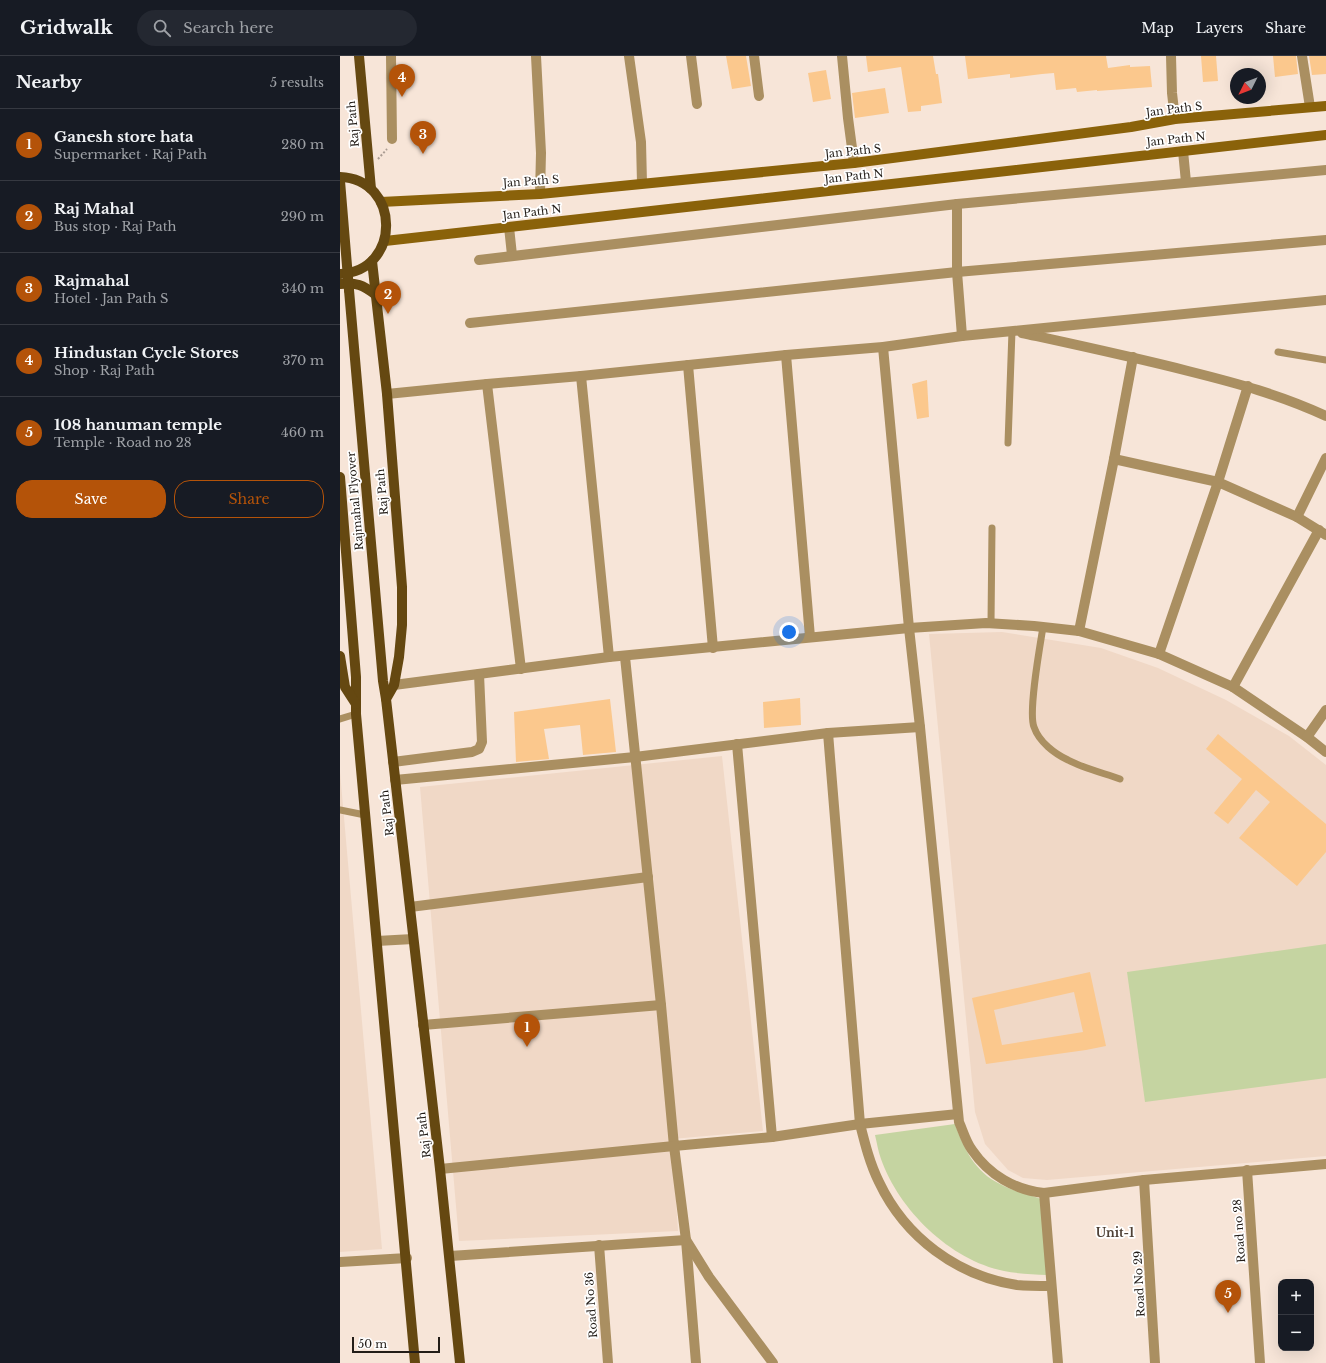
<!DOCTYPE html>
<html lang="en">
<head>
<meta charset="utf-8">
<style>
  :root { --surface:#171b24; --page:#242831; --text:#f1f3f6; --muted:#9ea1a6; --line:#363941; --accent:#b45309 }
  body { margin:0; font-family:"Libre Baskerville",serif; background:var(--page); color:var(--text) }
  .controls { position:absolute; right:12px; bottom:12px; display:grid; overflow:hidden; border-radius:8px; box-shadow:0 4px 16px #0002 }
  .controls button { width:36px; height:36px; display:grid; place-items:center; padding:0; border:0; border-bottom:1px solid var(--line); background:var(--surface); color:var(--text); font:20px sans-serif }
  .compass { position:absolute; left:890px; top:12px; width:36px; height:36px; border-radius:50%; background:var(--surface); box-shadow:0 4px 16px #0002; rotate:228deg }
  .scale { position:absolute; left:12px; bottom:10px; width:88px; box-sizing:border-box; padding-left:4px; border:2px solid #231d18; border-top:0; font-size:11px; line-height:14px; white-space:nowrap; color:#231d18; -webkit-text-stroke:3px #fff; paint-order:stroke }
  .you { position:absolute; left:449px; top:576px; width:14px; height:14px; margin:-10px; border:3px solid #fff; border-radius:50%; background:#1a73e8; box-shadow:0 0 0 6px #1a73e833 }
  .badge { display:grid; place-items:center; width:26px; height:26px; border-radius:50%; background:var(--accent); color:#fff; font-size:13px; font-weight:700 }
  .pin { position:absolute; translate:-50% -33px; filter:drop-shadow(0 1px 2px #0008) }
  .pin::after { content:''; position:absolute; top:21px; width:14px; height:12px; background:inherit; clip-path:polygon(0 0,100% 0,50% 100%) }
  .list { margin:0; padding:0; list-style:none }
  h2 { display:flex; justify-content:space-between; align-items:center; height:52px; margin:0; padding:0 16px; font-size:17px }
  h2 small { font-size:13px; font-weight:400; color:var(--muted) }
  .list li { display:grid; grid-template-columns:26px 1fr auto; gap:12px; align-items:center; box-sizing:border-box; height:72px; padding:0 16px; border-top:1px solid var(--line) }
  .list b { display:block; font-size:15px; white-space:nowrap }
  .list p { margin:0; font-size:13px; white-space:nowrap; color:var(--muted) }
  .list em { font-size:13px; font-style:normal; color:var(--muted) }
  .actions { display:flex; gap:8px; padding:12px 16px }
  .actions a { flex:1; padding:9px 0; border:1px solid var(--accent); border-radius:16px; text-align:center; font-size:14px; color:var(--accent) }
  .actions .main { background:var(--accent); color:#fff }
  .icon { flex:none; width:22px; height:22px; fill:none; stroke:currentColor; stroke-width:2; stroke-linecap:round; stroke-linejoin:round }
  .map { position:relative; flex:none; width:986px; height:1307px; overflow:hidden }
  header { display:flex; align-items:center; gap:24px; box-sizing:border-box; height:56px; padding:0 20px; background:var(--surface); border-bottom:1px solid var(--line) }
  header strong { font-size:19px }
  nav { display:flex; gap:22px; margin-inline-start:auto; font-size:14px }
  .search { width:280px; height:36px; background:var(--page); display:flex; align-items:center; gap:10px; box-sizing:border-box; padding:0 14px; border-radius:22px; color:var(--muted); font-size:15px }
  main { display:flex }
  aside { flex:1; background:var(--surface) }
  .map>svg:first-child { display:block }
  .built { fill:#f0d8c6 }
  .green { fill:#c5d4a1 }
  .building { fill:#fbc88d; fill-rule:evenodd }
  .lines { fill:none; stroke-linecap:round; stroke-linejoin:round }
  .path { stroke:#aa9c92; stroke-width:2; stroke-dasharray:2 2; stroke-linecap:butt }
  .service { stroke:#aa8f61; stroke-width:7 }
  .pedestrian { stroke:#aa8f61; stroke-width:10 }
  .minor { stroke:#aa8f61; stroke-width:10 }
  .secondary { stroke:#8a620a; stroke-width:10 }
  .primary { stroke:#654811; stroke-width:10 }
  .primary-bridge { stroke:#654811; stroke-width:10 }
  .labels { text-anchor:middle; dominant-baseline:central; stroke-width:3.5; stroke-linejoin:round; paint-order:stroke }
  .street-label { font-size:11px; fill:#231d18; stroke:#fff }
  .neighbourhood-label { font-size:12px; font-weight:bold; fill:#4e4035; stroke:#fff }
</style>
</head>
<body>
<header>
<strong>Gridwalk</strong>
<div class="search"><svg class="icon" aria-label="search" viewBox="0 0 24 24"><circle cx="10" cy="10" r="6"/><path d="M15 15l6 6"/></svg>Search here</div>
<nav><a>Map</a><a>Layers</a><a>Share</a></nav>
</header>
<main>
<aside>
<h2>Nearby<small>5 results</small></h2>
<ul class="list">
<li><span class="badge">1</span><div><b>Ganesh store hata</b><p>Supermarket · Raj Path</p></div><em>280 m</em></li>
<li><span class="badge">2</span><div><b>Raj Mahal</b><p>Bus stop · Raj Path</p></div><em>290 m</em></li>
<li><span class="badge">3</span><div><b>Rajmahal</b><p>Hotel · Jan Path S</p></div><em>340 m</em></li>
<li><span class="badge">4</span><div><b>Hindustan Cycle Stores</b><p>Shop · Raj Path</p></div><em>370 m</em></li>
<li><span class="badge">5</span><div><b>108 hanuman temple</b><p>Temple · Road no 28</p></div><em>460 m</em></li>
</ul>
<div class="actions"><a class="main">Save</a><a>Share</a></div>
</aside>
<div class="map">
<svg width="986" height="1307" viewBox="0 0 986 1307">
  <rect width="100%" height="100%" fill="#f7e5d8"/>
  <g class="built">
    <path d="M662,576L761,592L818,612L886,644L949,680L986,709V1100L707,1124L683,1122L668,1114L645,1088L635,1056L589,578Z"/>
    <path d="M382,700L423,1075L332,1083L338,1175L119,1185L80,731Z"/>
    <path d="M0,716L42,1193L0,1196Z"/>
  </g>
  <g class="green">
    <path d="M986,888V1022L805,1046L787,916Z"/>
    <path d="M615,1068C624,1093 635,1116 660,1128C673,1135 687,1138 701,1143L707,1219C693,1218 678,1218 664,1215C610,1204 559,1154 541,1103C538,1095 537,1087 535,1079Z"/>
  </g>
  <g class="building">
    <path d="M386,0H406L411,30L392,33Z"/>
    <path d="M526,0H593L596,18H598L602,47L581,50V55L568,56L561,11L528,16Z"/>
    <path d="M625,0H766L768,12L790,9V11L810,10L812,31L757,35V34L737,36L736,32L716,34L714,17L702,18L670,22V18L628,23Z"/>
    <path d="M861,0H876L878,25L863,26Z"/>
    <path d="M933,0H956L958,18L935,21Z"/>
    <path d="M969,0H986V18L972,19Z"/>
    <path d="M486,14L491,43L473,46L468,17Z"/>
    <path d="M545,32L549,57L515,62L512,37Z"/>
    <path d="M587,324L589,361L577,363L572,328Z"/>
    <path d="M460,642L461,669L424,672L423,646Z"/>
    <path d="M270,643L276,696L243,699L240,669L204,673L209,703L176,706L174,656Z"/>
    <path d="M878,678L986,768V796L957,830L899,782L930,746L916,734L888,768L874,757L902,723L866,693Z"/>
    <path d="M750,916L766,990L746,994L646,1008L632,942ZM734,936L743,976L662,989L654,954Z"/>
  </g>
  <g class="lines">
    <path class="path" d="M38,103L47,93"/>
    <g class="service">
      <path d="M938,296L986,304"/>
      <path d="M668,387L672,275"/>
      <path d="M651,567L652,472"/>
      <path d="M703,571C700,590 688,656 694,671C699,686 715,698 728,704C743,712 763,717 780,723"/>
      <path d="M0,663L16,658"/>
      <path d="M0,754L25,759"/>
    </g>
    <path class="pedestrian" d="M37,885L73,883"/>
    <g class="minor">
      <path d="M51,0L52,83"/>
      <path d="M196,0L201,97L200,138"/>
      <path d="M289,0L301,86L302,127"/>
      <path d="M351,0L357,48"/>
      <path d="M414,0L419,40"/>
      <path d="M502,0L508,62L514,107"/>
      <path d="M831,0L832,37L835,63"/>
      <path d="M962,0L970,51"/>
      <path d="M843,95L846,126"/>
      <path d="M617,148V216L622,280"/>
      <path d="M169,171L172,199"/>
      <path d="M139,204L617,148L986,114"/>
      <path d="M130,267L617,216L986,184"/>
      <path d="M682,277C737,289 793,301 848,315C896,327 941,339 986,360"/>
      <path d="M543,291L569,572L580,671L619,1066C623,1075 626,1086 632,1094C649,1119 675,1134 704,1137L804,1124L986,1108"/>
      <path d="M446,299L470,581"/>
      <path d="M348,309L373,592"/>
      <path d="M241,320L269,601"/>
      <path d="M147,328L181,613"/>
      <path d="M47,338L147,328L241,320L446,299L543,291L622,280L986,244"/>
      <path d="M774,403L793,301"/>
      <path d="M957,461L986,402"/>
      <path d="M739,575L774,403L878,426L957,461L986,479"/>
      <path d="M819,598L878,426L908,330"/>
      <path d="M285,601L321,949L334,1090L432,1081L520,1068L618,1058"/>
      <path d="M54,629L269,601L569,572L646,567L694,570L739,575L819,598L893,631L967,681L986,696"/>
      <path d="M893,631L979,474"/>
      <path d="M488,677L520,1068C525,1088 530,1108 539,1126C565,1181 617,1220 677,1229C688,1230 700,1230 711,1230"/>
      <path d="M967,681L986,654"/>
      <path d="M397,688L432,1081"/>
      <path d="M53,706L132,696L139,693L142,686L139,618"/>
      <path d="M55,724L295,701L488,677L580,671"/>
      <path d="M70,851L308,821"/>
      <path d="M83,969L321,949"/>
      <path d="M100,1113L334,1090L346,1184L356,1307"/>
      <path d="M907,1114L920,1307"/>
      <path d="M804,1124L815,1307"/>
      <path d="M704,1137L718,1307"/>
      <path d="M259,1189L268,1307"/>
      <path d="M110,1200L346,1184L369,1221L433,1307"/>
      <path d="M0,1206L67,1202"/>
    </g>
    <g class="secondary">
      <path d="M41,146L200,138L514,107L791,71L835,63L986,50"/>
      <path d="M45,185L986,79"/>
    </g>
    <g class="primary">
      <path d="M19,0L31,133"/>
      <path d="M0,121C61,123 62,215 0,218"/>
      <path d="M32,205L47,338L62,531V569L59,601L54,629L46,643L100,1113L120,1307"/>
      <path d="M0,228C16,226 23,229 36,239"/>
      <path d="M9,234L43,625L46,643"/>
      <path d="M0,421L16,621V658L75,1307"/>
      <path d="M0,600L5,631L16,648"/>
    </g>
    <path class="primary-bridge" d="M0,125L9,234"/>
  </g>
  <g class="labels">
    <g class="street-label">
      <text transform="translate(834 53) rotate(-7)">Jan Path S</text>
      <text transform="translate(13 68) rotate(-95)">Raj Path</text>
      <text transform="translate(836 83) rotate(-6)">Jan Path N</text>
      <text transform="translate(513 95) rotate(-6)">Jan Path S</text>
      <text transform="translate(514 120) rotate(-6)">Jan Path N</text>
      <text transform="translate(191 125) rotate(-4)">Jan Path S</text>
      <text transform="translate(192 156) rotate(-7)">Jan Path N</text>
      <text transform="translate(42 436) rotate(-95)">Raj Path</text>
      <text transform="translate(15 445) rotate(-95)">Rajmahal Flyover</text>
      <text transform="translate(47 757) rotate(-97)">Raj Path</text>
      <text transform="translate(84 1079) rotate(-97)">Raj Path</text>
      <text transform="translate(899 1175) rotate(-94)">Road no 28</text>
      <text transform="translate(799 1228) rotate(-93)">Road No 29</text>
      <text transform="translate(251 1249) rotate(-94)">Road No 36</text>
    </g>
    <g class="neighbourhood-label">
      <text x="775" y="1176">Unit-1</text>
    </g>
  </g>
</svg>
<div class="controls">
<button>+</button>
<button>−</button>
</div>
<svg class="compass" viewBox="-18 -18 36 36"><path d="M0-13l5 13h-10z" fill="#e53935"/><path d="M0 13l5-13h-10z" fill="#9ea1a6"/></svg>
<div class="scale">50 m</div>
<div class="you"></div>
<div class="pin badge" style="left:187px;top:991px">1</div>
<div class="pin badge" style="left:48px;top:258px">2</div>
<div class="pin badge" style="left:83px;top:98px">3</div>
<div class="pin badge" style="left:62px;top:41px">4</div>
<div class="pin badge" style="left:888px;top:1257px">5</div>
</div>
</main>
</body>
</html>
